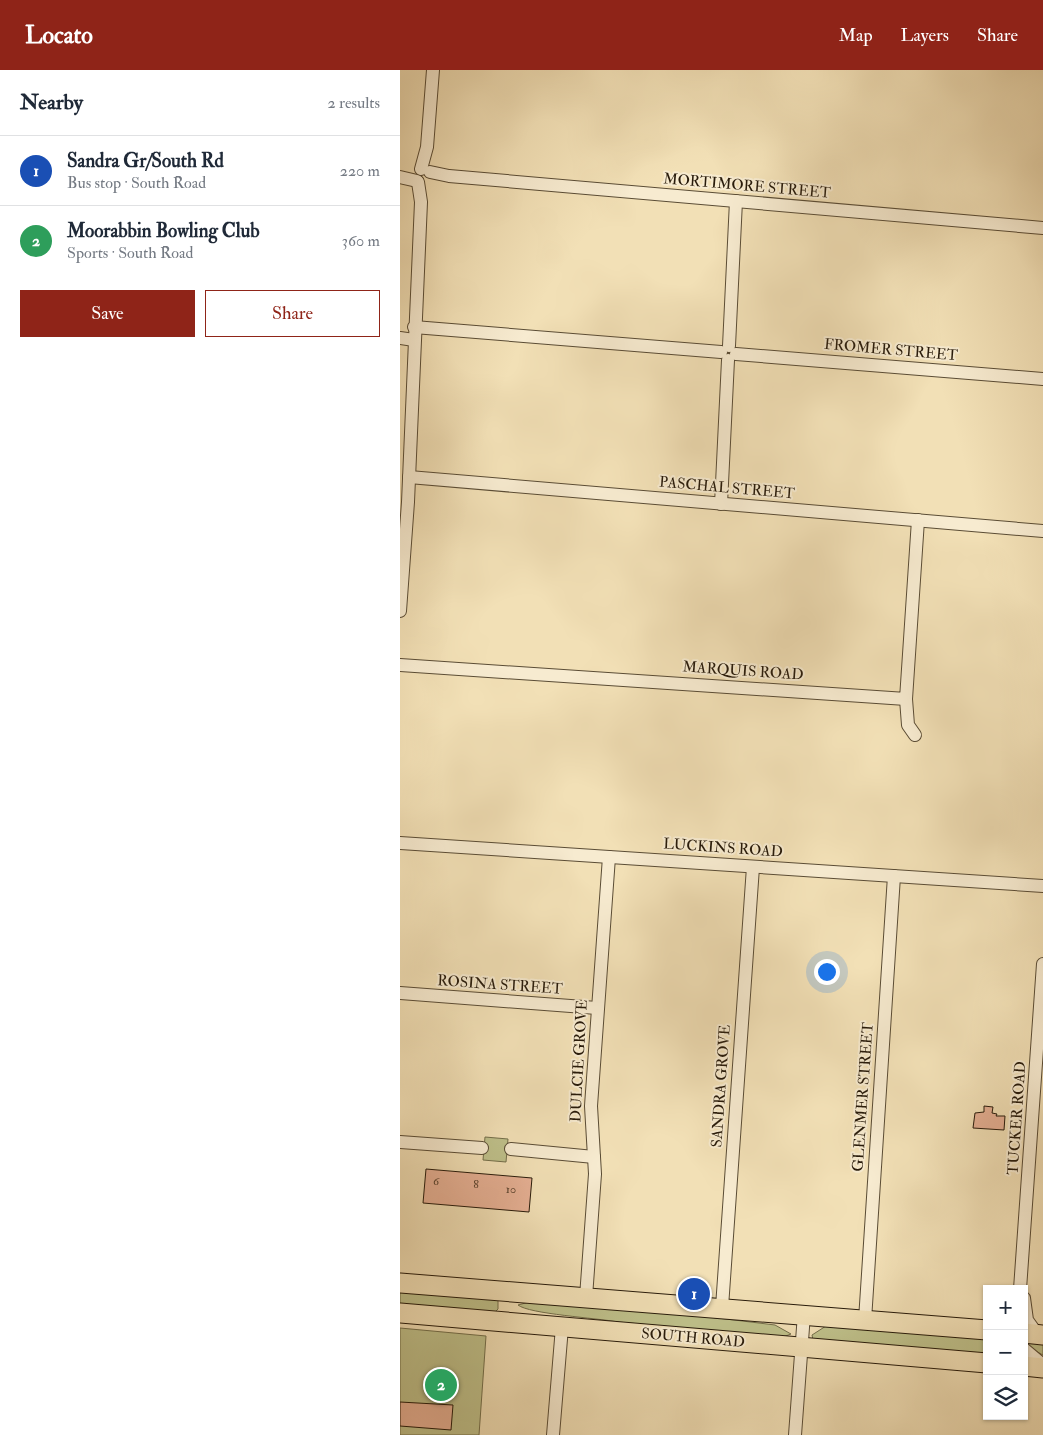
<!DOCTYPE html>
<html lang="en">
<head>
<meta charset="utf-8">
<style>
  :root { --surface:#fff; --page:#f2f2f3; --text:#1f2937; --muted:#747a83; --line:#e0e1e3; --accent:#8f2418 }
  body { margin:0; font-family:"IM FELL Double Pica",serif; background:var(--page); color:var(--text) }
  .controls { position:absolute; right:15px; bottom:15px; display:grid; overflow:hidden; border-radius:0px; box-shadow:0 1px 4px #0004 }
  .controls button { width:45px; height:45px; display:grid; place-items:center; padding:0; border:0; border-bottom:1px solid var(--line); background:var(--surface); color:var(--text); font:25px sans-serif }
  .you { position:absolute; left:426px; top:901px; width:18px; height:18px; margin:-12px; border:4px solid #fff; border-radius:50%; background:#1a73e8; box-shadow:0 0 0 8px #1a73e833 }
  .badge { display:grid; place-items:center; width:32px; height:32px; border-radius:50%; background:var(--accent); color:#fff; font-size:16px; font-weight:700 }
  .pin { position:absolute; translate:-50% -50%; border:2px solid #fff; box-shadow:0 1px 5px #0006 }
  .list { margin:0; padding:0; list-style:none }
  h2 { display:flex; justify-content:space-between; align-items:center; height:65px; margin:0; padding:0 20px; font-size:21px }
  h2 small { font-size:16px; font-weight:400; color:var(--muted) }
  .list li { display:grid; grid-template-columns:32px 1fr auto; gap:15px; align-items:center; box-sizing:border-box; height:70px; padding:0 20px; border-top:1px solid var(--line) }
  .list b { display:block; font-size:19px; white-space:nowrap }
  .list p { margin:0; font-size:16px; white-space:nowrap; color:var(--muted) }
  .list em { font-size:16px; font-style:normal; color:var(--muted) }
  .actions { display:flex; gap:10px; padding:15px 20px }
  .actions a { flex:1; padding:11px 0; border:1px solid var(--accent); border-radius:0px; text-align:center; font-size:18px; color:var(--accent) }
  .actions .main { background:var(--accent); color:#fff }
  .icon { flex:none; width:28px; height:28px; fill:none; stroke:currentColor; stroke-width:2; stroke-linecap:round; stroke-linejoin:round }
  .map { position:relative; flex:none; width:643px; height:1365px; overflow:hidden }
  header { display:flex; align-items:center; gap:30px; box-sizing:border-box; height:70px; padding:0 25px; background:var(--accent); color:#fff }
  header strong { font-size:24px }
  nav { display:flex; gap:28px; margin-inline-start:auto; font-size:18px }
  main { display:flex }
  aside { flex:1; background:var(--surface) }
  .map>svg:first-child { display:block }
  .green { fill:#bfc18b; stroke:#736e4a }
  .building { fill:#e6b094; stroke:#271a0a }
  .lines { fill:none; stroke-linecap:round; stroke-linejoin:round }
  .minor-casing { stroke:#5a4c35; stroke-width:14 }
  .highway-casing { stroke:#271a0a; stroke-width:21 }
  .minor { stroke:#f7ebd0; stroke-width:12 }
  .highway { stroke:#f2e0b6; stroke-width:19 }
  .labels { text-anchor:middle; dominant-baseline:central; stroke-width:4; stroke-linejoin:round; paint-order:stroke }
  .number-label { font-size:12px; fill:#57402c }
  .street-label { font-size:15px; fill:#271a0a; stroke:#f7ebd0 }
</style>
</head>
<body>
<header>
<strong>Locato</strong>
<nav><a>Map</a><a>Layers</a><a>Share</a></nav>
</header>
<main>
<aside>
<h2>Nearby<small>2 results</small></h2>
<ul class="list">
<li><span class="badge" style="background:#1a4fb4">1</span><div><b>Sandra Gr/South Rd</b><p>Bus stop · South Road</p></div><em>220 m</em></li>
<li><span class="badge" style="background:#2e9e5b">2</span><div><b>Moorabbin Bowling Club</b><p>Sports · South Road</p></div><em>360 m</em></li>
</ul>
<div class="actions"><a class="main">Save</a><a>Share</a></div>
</aside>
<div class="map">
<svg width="643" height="1365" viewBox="0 0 643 1365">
  <rect width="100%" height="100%" fill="#f2e0b6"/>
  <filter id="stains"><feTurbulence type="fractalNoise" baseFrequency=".004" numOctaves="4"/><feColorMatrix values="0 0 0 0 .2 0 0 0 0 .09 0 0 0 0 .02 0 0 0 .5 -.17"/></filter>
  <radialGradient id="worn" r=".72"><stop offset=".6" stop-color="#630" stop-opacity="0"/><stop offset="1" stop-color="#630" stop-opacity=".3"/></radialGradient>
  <g class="green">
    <path d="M85,1067L108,1069L106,1092L83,1090Z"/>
    <path d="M0,1221L95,1228L98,1231V1239L94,1243L0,1235Z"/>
    <path d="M133,1231L293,1245L375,1255L391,1264L383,1267L218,1252C197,1248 129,1244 118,1235Z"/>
    <path d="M426,1256L587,1268V1286L413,1270L412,1265Z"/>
    <path d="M0,1258L86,1266L79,1365H0Z"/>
    <path d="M624,1272L643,1274V1285L624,1275Z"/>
  </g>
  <g class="building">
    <path d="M584,1036L593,1037L592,1043L597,1044L596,1046H605L604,1060L573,1058L575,1043L584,1042Z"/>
    <path d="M26,1099L132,1108L129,1142L23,1133Z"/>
    <path d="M0,1332L53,1335L51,1360L0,1356Z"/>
  </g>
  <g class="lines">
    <defs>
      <g id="minor">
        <path d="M21,99L27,77L33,0"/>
        <path d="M30,102L49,106L643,158"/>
        <path d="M0,107L17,111"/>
        <path d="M14,257L321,282"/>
        <path d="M0,268L14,270"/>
        <path d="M329,276L336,131"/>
        <path d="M336,284L643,309"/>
        <path d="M9,407L643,461"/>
        <path d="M321,434L328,290"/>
        <path d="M0,541L8,432L21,132L18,112"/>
        <path d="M0,595L506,629L518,450"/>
        <path d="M506,629L508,655L515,665"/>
        <path d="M0,773L643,816"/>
        <path d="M0,923L197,938"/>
        <path d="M0,1072L82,1078"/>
        <path d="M111,1079L194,1087"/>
        <path d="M620,1219L643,894"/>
        <path d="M186,1227L195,1104L191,1036L209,787"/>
        <path d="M624,1228L627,1250L637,1264"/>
        <path d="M322,1237L353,797"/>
        <path d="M465,1250L494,806"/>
        <path d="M624,1279L643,1295"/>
        <path d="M153,1365L162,1257"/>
        <path d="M395,1365L404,1244"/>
      </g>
      <g id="highway">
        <path d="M0,1213L587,1260"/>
        <path d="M0,1243L587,1293"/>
        <path d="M624,1263L643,1265"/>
        <path d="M624,1296L643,1298"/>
      </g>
    </defs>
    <use href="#minor" class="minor-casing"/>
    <use href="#highway" class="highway-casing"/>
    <use href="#minor" class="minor"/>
    <use href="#highway" class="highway"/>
  </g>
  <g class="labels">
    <g class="number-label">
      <text x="36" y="1111">6</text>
      <text x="76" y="1114">8</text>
      <text x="111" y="1119">10</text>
    </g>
    <g class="street-label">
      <text transform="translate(347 116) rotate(5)">MORTIMORE STREET</text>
      <text transform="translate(491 280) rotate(5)">FROMER STREET</text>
      <text transform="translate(327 418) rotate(5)">PASCHAL STREET</text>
      <text transform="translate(343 601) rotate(4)">MARQUIS ROAD</text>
      <text transform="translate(323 778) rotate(4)">LUCKINS ROAD</text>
      <text transform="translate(100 915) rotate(4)">ROSINA STREET</text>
      <text transform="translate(179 991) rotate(-87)">DULCIE GROVE</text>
      <text transform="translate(321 1016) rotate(-86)">SANDRA GROVE</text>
      <text transform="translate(463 1027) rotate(-86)">GLENMER STREET</text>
      <text transform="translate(617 1048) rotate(-86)">TUCKER ROAD</text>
      <text transform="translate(293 1268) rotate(5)">SOUTH ROAD</text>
    </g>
  </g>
  <rect width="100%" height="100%" filter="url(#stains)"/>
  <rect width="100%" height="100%" fill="url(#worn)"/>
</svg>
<div class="controls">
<button>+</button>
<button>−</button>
<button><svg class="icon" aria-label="layers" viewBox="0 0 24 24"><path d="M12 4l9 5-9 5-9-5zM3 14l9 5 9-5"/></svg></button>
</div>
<div class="you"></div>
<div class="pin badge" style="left:294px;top:1224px;background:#1a4fb4">1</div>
<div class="pin badge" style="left:41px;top:1315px;background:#2e9e5b">2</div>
</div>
</main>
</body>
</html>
